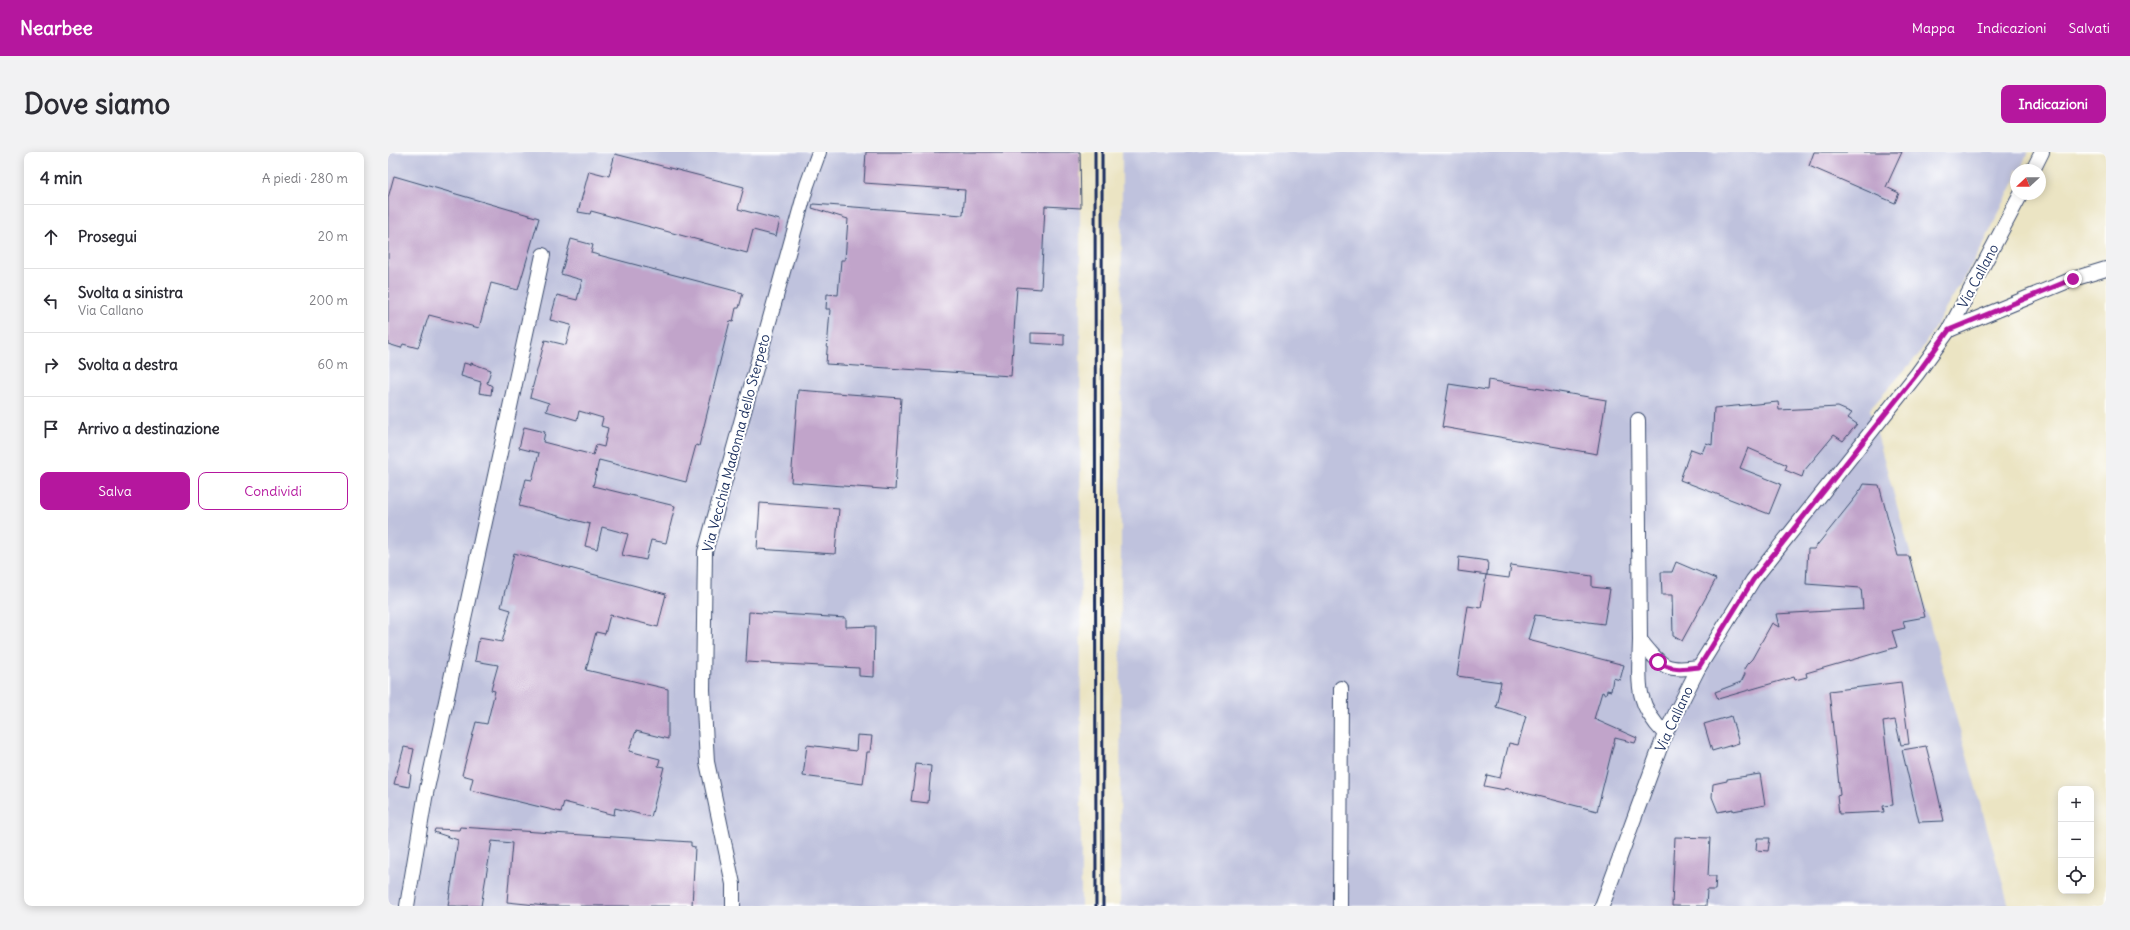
<!DOCTYPE html>
<html lang="it">
<head>
<meta charset="utf-8">
<style>
  :root { --surface:#fff; --page:#f2f2f3; --text:#2b2b33; --muted:#7c7c81; --line:#e1e1e2; --accent:#b5179e }
  body { margin:0; font-family:Delius,sans-serif; background:var(--page); color:var(--text) }
  .controls { position:absolute; right:12px; bottom:12px; display:grid; overflow:hidden; border-radius:8px; box-shadow:0 2px 10px #0003 }
  .controls button { width:36px; height:36px; display:grid; place-items:center; padding:0; border:0; border-bottom:1px solid var(--line); background:var(--surface); color:var(--text); font:20px sans-serif }
  .compass { position:absolute; left:1622px; top:12px; width:36px; height:36px; border-radius:50%; background:var(--surface); box-shadow:0 2px 10px #0003; rotate:248deg }
  .stop { position:absolute; width:12px; height:12px; margin:-9px; border:3px solid #b5179e; border-radius:50%; background:#fff }
  .stop.end { background:#b5179e; border-color:#fff; box-shadow:0 1px 4px #0008 }
  .list { margin:0; padding:0; list-style:none }
  h2 { display:flex; justify-content:space-between; align-items:center; height:52px; margin:0; padding:0 16px; font-size:17px }
  h2 small { font-size:13px; font-weight:400; color:var(--muted) }
  .list li { display:grid; grid-template-columns:26px 1fr auto; gap:12px; align-items:center; box-sizing:border-box; height:64px; padding:0 16px; border-top:1px solid var(--line) }
  .list b { display:block; font-size:15px; white-space:nowrap }
  .list p { margin:0; font-size:13px; white-space:nowrap; color:var(--muted) }
  .list em { font-size:13px; font-style:normal; color:var(--muted) }
  .actions { display:flex; gap:8px; padding:12px 16px }
  .actions a { flex:1; padding:9px 0; border:1px solid var(--accent); border-radius:8px; text-align:center; font-size:14px; color:var(--accent) }
  .actions .main { background:var(--accent); color:#fff }
  .icon { flex:none; width:22px; height:22px; fill:none; stroke:currentColor; stroke-width:2; stroke-linecap:round; stroke-linejoin:round }
  .map { position:relative; flex:none; width:1718px; height:754px; overflow:hidden; border-radius:8px }
  header { display:flex; align-items:center; gap:24px; box-sizing:border-box; height:56px; padding:0 20px; background:var(--accent); color:#fff }
  header strong { font-size:19px }
  nav { display:flex; gap:22px; margin-inline-start:auto; font-size:14px }
  .intro { display:flex; align-items:center; justify-content:space-between; box-sizing:border-box; height:96px; padding:0 24px }
  h1 { margin:0; font-size:28px }
  .button { padding:10px 18px; border-radius:8px; background:var(--accent); color:#fff; font-size:14px; font-weight:700 }
  main { display:flex; gap:24px; padding:0 24px }
  aside { flex:1; background:var(--surface); border-radius:8px; box-shadow:0 2px 10px #0003 }
  .map>svg:first-child { display:block }
  .industrial { fill:#bfc2dd }
  .building { fill:#c1a4ca }
  .lines { fill:none; stroke-linecap:round; stroke-linejoin:round }
  .minor-casing { stroke:#3a4a6d; stroke-width:16 }
  .minor { stroke:#fff; stroke-width:14 }
  .rail { stroke:#1b2f5e; stroke-width:3 }
  .route { stroke:#b5179e; stroke-width:5 }
  .labels { text-anchor:middle; dominant-baseline:central; stroke-width:4; stroke-linejoin:round; paint-order:stroke }
  .street-label { font-size:14px; fill:#1b2f5e; stroke:#fff }
</style>
</head>
<body>
<header>
<strong>Nearbee</strong>
<nav><a>Mappa</a><a>Indicazioni</a><a>Salvati</a></nav>
</header>
<div class="intro"><h1>Dove siamo</h1><a class="button">Indicazioni</a></div>
<main>
<aside>
<h2>4 min<small>A piedi · 280 m</small></h2>
<ul class="list">
<li><svg class="icon" aria-label="ahead" viewBox="0 0 24 24"><path d="M12 20V5M6 11l6-6 6 6"/></svg><div><b>Prosegui</b></div><em>20 m</em></li>
<li><svg class="icon" aria-label="left" viewBox="0 0 24 24"><path d="M17 20v-9H6M10 6l-5 5 5 5"/></svg><div><b>Svolta a sinistra</b><p>Via Callano</p></div><em>200 m</em></li>
<li><svg class="icon" aria-label="right" viewBox="0 0 24 24"><path d="M7 20v-9h11M14 6l5 5-5 5"/></svg><div><b>Svolta a destra</b></div><em>60 m</em></li>
<li><svg class="icon" aria-label="arrive" viewBox="0 0 24 24"><path d="M6 21V4h12l-3 4 3 4H6"/></svg><div><b>Arrivo a destinazione</b></div></li>
</ul>
<div class="actions"><a class="main">Salva</a><a>Condividi</a></div>
</aside>
<div class="map">
<svg width="1718" height="754" viewBox="0 0 1718 754">
  <rect width="100%" height="100%" fill="#fff"/>
  <filter id="ink" filterUnits="userSpaceOnUse"><feTurbulence type="fractalNoise" baseFrequency=".025" numOctaves="2"/><feDisplacementMap in="SourceGraphic" scale="8" xChannelSelector="R" yChannelSelector="G"/><feConvolveMatrix kernelMatrix="1 2 1 2 8 2 1 2 1" color-interpolation-filters="sRGB"/></filter>
  <filter id="wash" filterUnits="userSpaceOnUse"><feTurbulence type="fractalNoise" baseFrequency=".012" numOctaves="4" result="noise"/><feDisplacementMap in="SourceGraphic" scale="16" xChannelSelector="R" yChannelSelector="G"/><feGaussianBlur stdDeviation="0.9" result="paint"/><feColorMatrix in="noise" values="0 0 0 0 0 0 0 0 0 0 0 0 0 0 0 0 0 1.4 0 .05"/><feComposite in="paint" operator="in"/></filter>
  <g filter="url(#wash)">
    <rect width="100%" height="100%" fill="#ebe4c3"/>
    <g class="industrial">
      <path d="M0,0H692L693,754H0Z"/>
      <path d="M734,0H1640L1632,18H1628V26L1593,97L1531,202L1482,257L1621,754H732Z"/>
    </g>
    <g id="blocks">
      <g class="building">
        <path d="M478,0H692L693,56L657,54L653,137L629,135L623,224L438,212L442,157H438L439,142L450,143L453,108H457L460,67L424,56L425,52L575,63L577,38L476,31Z"/>
        <path d="M1426,0H1514L1498,35L1511,41L1507,51L1421,14Z"/>
        <path d="M227,2L356,35L350,57L392,68L388,84L365,78L359,101L203,59L202,62L190,60L201,19L221,24Z"/>
        <path d="M6,24L151,66L130,138L103,131L91,176L41,163L30,196L15,192L13,196L0,192V46Z"/>
        <path d="M183,87L205,93L203,101L355,141L351,156H348L345,170L342,169L311,294L308,293L298,330L211,308L205,334L287,354L278,391L263,388L258,408L234,403L240,382L214,375L209,397L197,394L202,372L131,354L138,327L144,328L151,301L131,296L136,275L157,280L155,290L205,303L208,293L216,295L220,276L213,274L215,266L191,259L189,268L158,259L161,251L142,245L157,188L178,193L183,173L162,168L169,143L189,148L194,128L173,122Z"/>
        <path d="M643,181L676,182V193L643,191Z"/>
        <path d="M76,211L83,213V211L103,218L99,231L104,234L103,243L91,241L93,230L73,224Z"/>
        <path d="M1100,228L1218,248L1209,302L1054,275L1061,232L1099,238Z"/>
        <path d="M410,238L513,246L507,338L403,330Z"/>
        <path d="M1390,250L1391,258L1450,255L1464,261L1460,266L1469,272L1455,289L1446,283L1416,319L1414,325L1397,318L1399,313L1360,296L1352,316L1393,332L1381,362L1292,328L1303,297L1314,301L1318,291L1324,293L1326,256Z"/>
        <path d="M1476,332L1491,333L1510,404H1521L1537,465L1515,469L1517,476L1504,479L1509,495L1418,521L1419,525L1407,528L1406,525L1330,547L1327,540L1353,530L1357,522L1356,517L1359,512L1364,507L1384,471L1391,475L1388,462L1475,457L1473,436L1418,432L1420,397H1426L1470,342V339L1473,338Z"/>
        <path d="M372,351L451,357L447,402L369,397Z"/>
        <path d="M126,401L278,442L270,475L222,463L217,482L208,480L198,518L280,537V587L248,579L241,599L272,607L270,614L276,615L263,665L227,656L226,663L176,650L173,660L82,638L85,626L74,623L88,570L99,572L107,539L103,538L110,513L87,509L91,486L114,490L123,458L113,455Z"/>
        <path d="M1071,405L1100,409L1099,423L1070,419Z"/>
        <path d="M1288,410L1328,427L1294,489L1285,484L1284,443H1274L1273,420H1284Z"/>
        <path d="M1123,413L1204,424V435L1222,437L1216,472L1147,463L1140,488L1236,513L1232,528L1225,526L1223,539L1219,538L1218,542L1214,540L1206,567L1249,586L1247,591L1227,586L1209,659L1117,636V638L1096,634L1099,623L1112,626L1121,591L1130,593L1138,564L1108,555L1113,530L1069,524L1080,454L1093,456L1098,423L1121,426Z"/>
        <path d="M361,460L458,466V475L487,474L486,525L471,524V516L358,510Z"/>
        <path d="M1513,530L1521,592L1513,593L1507,568L1495,570L1505,653L1495,654L1496,660L1451,662L1449,644L1452,643L1441,539Z"/>
        <path d="M1343,564L1351,591L1324,599L1316,572Z"/>
        <path d="M469,583L484,584L482,600H479L475,632L415,624L419,593L468,599Z"/>
        <path d="M1538,594L1545,621L1556,669L1531,670L1514,598Z"/>
        <path d="M16,595L26,597L21,621L23,622L21,635L6,632Z"/>
        <path d="M528,612L543,614L540,651L523,649Z"/>
        <path d="M1372,622L1377,653L1345,659V657L1330,660L1324,645L1325,632L1339,629V627Z"/>
        <path d="M72,675L303,690V694L307,695L304,754H158L119,750L124,691L104,689L93,754H60L70,688L46,680L47,677L71,678Z"/>
        <path d="M1287,685L1322,686L1320,724H1328L1327,738H1319L1318,754H1284Z"/>
        <path d="M1369,686H1382L1380,699L1368,698Z"/>
      </g>
    </g>
  </g>
  <g filter="url(#ink)">
    <use href="#blocks" fill-opacity="0" stroke="#3a4a6d" stroke-width="1"/>
    <g class="lines">
      <defs>
        <g id="minor">
          <path d="M1645,18L1654,0"/>
          <path d="M1561,178L1685,127L1718,117"/>
          <path d="M1250,268L1252,488"/>
          <path d="M1277,582C1246,551 1251,529 1252,488C1274,514 1275,520 1311,515"/>
          <path d="M19,754L37,646L155,103"/>
          <path d="M345,754V732L319,610L315,538L317,400L419,33L431,0"/>
          <path d="M952,754L953,536"/>
          <path d="M1214,754L1277,582L1311,515L1365,428L1529,222L1561,178L1633,42"/>
        </g>
      </defs>
      <use href="#minor" class="minor-casing"/>
      <use href="#minor" class="minor"/>
      <g class="rail">
        <path d="M707,0L708,754"/>
        <path d="M714,0L715,754"/>
      </g>
    </g>
  </g>
  <g class="lines" filter="url(#ink)">
    <path class="route" d="M1270,510C1283,519 1295,517 1311,515L1365,428L1529,222L1561,178L1685,127"/>
  </g>
  <g class="labels">
    <g class="street-label">
      <text transform="translate(1590 124) rotate(-62)">Via Callano</text>
      <text transform="translate(348 291) rotate(-75)">Via Vecchia Madonna dello Sterpeto</text>
      <text transform="translate(1286 567) rotate(-65)">Via Callano</text>
    </g>
  </g>
</svg>
<div class="controls">
<button>+</button>
<button>−</button>
<button><svg class="icon" aria-label="locate" viewBox="0 0 24 24"><circle cx="12" cy="12" r="6"/><path d="M12 2v4M12 18v4M2 12h4M18 12h4"/></svg></button>
</div>
<svg class="compass" viewBox="-18 -18 36 36"><path d="M0-13l5 13h-10z" fill="#e53935"/><path d="M0 13l5-13h-10z" fill="#7c7c81"/></svg>
<div class="stop" style="left:1270px;top:510px"></div>
<div class="stop end" style="left:1685px;top:127px"></div>
</div>
</main>
</body>
</html>
